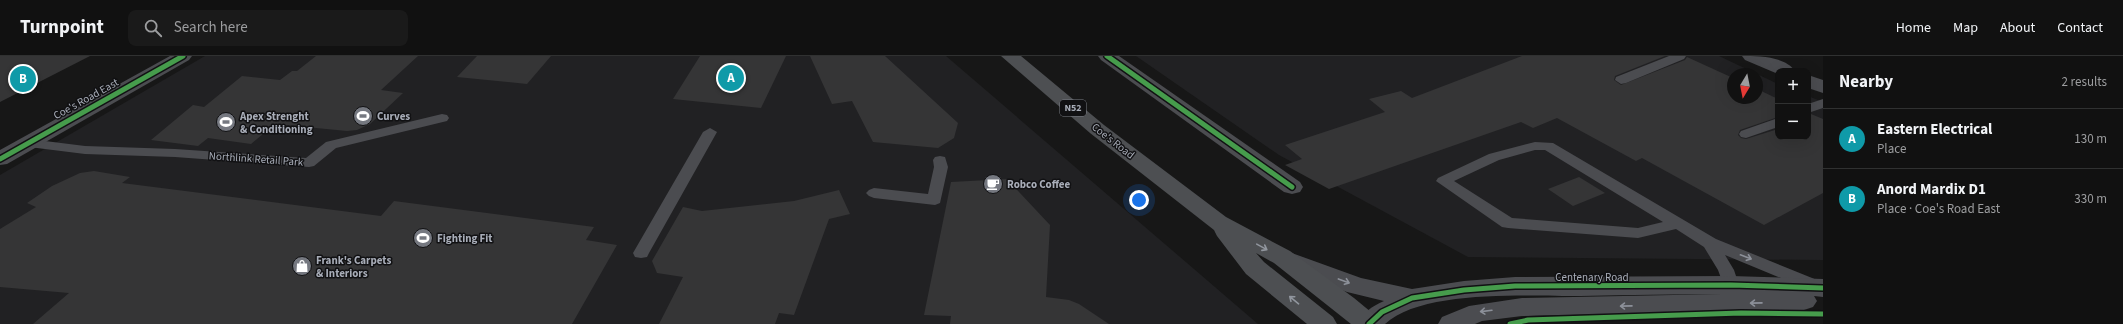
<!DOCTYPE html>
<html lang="en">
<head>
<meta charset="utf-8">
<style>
  :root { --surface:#111; --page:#1a1a1a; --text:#f1f3f6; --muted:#9c9d9f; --line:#303131; --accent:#757880 }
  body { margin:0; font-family:"Source Sans 3",sans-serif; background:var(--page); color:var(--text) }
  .controls { position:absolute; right:12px; top:12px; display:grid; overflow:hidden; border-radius:8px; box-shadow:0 4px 16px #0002 }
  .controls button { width:36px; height:36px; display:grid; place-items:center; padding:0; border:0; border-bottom:1px solid var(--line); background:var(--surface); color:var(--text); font:20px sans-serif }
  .compass { position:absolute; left:1727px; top:12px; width:36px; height:36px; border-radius:50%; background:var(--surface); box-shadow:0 4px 16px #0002; rotate:190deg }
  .you { position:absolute; left:1139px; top:144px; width:14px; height:14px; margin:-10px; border:3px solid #fff; border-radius:50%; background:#1a73e8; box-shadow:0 0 0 6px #1a73e833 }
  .badge { display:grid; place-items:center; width:26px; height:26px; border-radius:50%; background:var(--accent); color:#fff; font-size:13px; font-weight:700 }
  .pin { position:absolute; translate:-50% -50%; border:2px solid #fff; box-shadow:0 1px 4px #0006 }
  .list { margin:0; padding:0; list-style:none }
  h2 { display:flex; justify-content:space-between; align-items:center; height:52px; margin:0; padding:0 16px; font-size:17px }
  h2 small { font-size:13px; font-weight:400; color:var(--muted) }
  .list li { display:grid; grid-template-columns:26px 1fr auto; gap:12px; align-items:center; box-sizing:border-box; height:60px; padding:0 16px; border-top:1px solid var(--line) }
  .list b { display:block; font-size:15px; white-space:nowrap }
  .list p { margin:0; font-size:13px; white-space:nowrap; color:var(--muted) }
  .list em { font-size:13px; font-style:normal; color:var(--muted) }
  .icon { flex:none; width:22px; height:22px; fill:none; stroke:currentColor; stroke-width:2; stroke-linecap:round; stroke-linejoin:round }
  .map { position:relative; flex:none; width:1823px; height:268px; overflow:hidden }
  header { display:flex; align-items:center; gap:24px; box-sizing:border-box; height:56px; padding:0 20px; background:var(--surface); border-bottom:1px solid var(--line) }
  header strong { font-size:19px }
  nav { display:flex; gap:22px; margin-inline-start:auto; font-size:14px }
  .search { width:280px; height:36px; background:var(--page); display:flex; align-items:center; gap:10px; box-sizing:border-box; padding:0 14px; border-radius:8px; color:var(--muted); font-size:15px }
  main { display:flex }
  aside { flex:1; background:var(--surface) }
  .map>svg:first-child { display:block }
  .built { fill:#212123; fill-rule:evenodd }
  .building { fill:#353536 }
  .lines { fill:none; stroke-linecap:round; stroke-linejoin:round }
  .service { fill:#4b4c50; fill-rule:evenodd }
  .minor { fill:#4b4c50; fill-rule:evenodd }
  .tertiary { fill:#4b4c50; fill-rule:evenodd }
  .primary { fill:#4d4f52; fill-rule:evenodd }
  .cycleway-casing { stroke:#111113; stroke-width:8 }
  .cycleway { stroke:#469c4c; stroke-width:5 }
  .oneway { stroke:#91969e }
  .oneway2 { stroke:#8c9099 }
  .labels { text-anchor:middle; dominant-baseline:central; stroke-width:3; stroke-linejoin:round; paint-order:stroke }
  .shield { fill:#111113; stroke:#7b7e86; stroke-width:1 }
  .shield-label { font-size:10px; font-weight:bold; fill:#a8adb8 }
  .street-label { font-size:11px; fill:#a8adb8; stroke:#111113 }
  .poi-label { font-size:11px; font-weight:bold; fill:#a8adb8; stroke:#111113; text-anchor:start }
</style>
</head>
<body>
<header>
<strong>Turnpoint</strong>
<div class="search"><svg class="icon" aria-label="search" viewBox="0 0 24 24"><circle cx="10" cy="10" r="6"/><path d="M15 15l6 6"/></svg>Search here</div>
<nav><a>Home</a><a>Map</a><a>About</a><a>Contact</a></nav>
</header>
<main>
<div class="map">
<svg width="1823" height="268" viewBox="0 0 1823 268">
  <rect width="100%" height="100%" fill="#171717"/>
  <g class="built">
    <path d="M205,0H946L1258,268H0V119Z"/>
    <path d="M1136,0H1719L1778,28V81H1808V40L1823,46V204L1468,201L1279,99ZM1733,18H1757V42H1733Z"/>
  </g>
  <g class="building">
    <path d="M0,0H90L0,46Z"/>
    <path d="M316,0H418L381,34L403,37L370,68L357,74L347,75L275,68L251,88L208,82L198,90L151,84L193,49L204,51L242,20L280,24L292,15H297Z"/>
    <path d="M477,0H551L527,28L457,21Z"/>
    <path d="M700,0H786L761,52L673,43Z"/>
    <path d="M810,0H885L958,67L954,82L938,92L873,86L852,45L832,48Z"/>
    <path d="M1522,0H1665L1615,20L1614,24L1621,29L1685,4L1687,1L1733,22V42H1757V33L1778,43V61L1740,74L1738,79L1741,82L1746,83L1778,73V81H1808V58H1811L1823,63V137L1764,169L1642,102L1636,105L1557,62L1533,72L1521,66L1329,133L1285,109L1302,103L1285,89L1385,56L1369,43L1401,35L1412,42Z"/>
    <path d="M94,115L130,121L122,127L381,160L394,145L594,171L586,184L617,189L572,268H33L69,237L0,231V173L36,151L27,147L52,130L80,117Z"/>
    <path d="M1579,121L1605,137L1573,150L1548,133Z"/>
    <path d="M1007,123L1050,169L1046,241L1069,244L1079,248L1109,268H950L951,260L924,259L951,126Z"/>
    <path d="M839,134L850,158L829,163L794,259L779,257L775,268H659L683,221L657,217L652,205L683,151L702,155L794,145Z"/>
  </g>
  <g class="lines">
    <g class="service">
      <path d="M1669,0H1686L1684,3L1626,27L1621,28L1615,24L1616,21Z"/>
      <path d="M1823,43V52L1808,57V48Z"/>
      <path d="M442,58L447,59L449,62L447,65L336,92L314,110L309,111L175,101L85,98L29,91L24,90L22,87L24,84L29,83L85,90L175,93L306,102L326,86Z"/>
      <path d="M1778,62V71L1746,82L1741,81L1739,78L1741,75Z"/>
      <path d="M710,72L717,76L649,197L647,201L641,202L635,201L633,197L703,76Z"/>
      <path d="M1535,86L1553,87L1716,183L1822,226L1823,232L1816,236L1810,234L1725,199L1734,214L1739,229L1737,233L1731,235L1725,233L1718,214L1704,191L1676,173L1638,182L1508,172L1502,171L1436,125L1438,122L1489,98ZM1535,94H1545L1663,166L1638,172L1512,162L1454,125L1499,104Z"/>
      <path d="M940,100L945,101L948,111L940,147L935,149L874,142L869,140L866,137L869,134L874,132L928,138L934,111L933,104L935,101Z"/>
    </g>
    <g class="minor">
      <path d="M1098,0H1119L1300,126L1303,131L1300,136L1292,138L1284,136L1101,4Z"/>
      <path d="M1742,0C1758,0 1785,0 1795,15H1778V18L1745,4Z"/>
      <path d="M1808,19L1823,24V37L1808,32Z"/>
    </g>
    <g class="tertiary">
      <path d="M170,0H192L189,4L7,108L0,109V94Z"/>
      <path d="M1289,196L1361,222L1412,233L1464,225L1515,221L1731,220L1823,223V241L1814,240L1817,245L1813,251L1804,254L1522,260L1482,265L1475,268H1438L1442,261L1469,250L1522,242L1723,238C1676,238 1628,239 1580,240C1531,240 1422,233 1385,268H1356C1363,257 1372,250 1384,245L1347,236L1281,210L1277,204L1281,198Z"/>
    </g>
    <path class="primary" d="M1001,0H1021L1104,69L1226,161L1290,195L1354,242L1377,261L1381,268H1351L1274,207L1256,197L1264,206L1333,261L1337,268H1307L1246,218L1217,180L1214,174L1090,77Z"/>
    <defs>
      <g id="cycleway">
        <path d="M1107,0L1292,131"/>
        <path d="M0,103L183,0"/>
        <path d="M1369,268L1382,256L1412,242L1464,234L1515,230L1731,229L1823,232"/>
        <path d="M1510,268L1528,264L1741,257L1823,258"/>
      </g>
    </defs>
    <use href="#cycleway" class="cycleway-casing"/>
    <use href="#cycleway" class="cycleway"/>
  </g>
  <defs><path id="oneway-shaft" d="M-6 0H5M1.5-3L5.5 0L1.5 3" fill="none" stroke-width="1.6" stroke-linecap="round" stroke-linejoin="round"/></defs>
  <g class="oneway">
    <use href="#oneway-shaft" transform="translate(1262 191) rotate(29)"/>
    <use href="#oneway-shaft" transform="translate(1294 244) rotate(-140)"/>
  </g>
  <g class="oneway2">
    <use href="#oneway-shaft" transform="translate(1746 201) rotate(21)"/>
    <use href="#oneway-shaft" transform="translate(1344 225) rotate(20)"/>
    <use href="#oneway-shaft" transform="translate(1756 247) rotate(179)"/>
    <use href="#oneway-shaft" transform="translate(1626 250) rotate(179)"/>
    <use href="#oneway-shaft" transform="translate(1486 255) rotate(173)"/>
  </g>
  <defs>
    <symbol id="stadium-disc" viewBox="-11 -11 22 22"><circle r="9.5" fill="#757880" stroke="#111113"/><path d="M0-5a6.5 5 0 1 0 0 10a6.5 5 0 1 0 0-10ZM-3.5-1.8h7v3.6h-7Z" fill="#fff"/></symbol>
    <symbol id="cafe-disc" viewBox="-11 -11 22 22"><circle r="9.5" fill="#757880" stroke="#111113"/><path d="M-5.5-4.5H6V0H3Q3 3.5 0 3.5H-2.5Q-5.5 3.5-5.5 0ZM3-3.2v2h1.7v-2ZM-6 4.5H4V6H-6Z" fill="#fff"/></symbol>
    <symbol id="shop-disc" viewBox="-11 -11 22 22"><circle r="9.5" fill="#757880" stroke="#111113"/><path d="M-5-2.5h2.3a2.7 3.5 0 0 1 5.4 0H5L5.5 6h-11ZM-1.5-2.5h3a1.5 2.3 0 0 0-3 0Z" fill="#fff"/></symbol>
  </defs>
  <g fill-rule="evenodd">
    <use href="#stadium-disc" x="352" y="49" width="22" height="22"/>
    <use href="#stadium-disc" x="215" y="55" width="22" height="22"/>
    <use href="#cafe-disc" x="982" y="117" width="22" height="22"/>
    <use href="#stadium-disc" x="412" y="171" width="22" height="22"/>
    <use href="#shop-disc" x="291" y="199" width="22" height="22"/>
  </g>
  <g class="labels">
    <rect class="shield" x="1060" y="44" width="26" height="16" rx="3"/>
    <g class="shield-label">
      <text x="1073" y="52">N52</text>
    </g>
    <g class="street-label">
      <text transform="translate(86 43) rotate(-29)">Coe's Road East</text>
      <text transform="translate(1113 85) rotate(38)">Coe's Road</text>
      <text transform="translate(256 103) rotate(4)">Northlink Retail Park</text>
      <text x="1592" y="221">Centenary Road</text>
    </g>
    <g class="poi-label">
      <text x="240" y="60">Apex Strenght<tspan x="240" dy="13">&amp; Conditioning</tspan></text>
      <text x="377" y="60">Curves</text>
      <text x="1007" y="128">Robco Coffee</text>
      <text x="437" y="182">Fighting Fit</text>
      <text x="316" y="204">Frank's Carpets<tspan x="316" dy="13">&amp; Interiors</tspan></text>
    </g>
  </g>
</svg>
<div class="controls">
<button>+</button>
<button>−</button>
</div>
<svg class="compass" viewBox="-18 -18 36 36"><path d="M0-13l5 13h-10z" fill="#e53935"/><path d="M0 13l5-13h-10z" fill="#9c9d9f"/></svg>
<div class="you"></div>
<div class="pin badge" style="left:731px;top:22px;background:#0f9aa8">A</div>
<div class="pin badge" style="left:23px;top:23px;background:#0f9aa8">B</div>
</div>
<aside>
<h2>Nearby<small>2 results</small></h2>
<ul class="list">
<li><span class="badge" style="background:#0f9aa8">A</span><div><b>Eastern Electrical</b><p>Place</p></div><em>130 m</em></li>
<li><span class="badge" style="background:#0f9aa8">B</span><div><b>Anord Mardix D1</b><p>Place · Coe's Road East</p></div><em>330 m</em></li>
</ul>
</aside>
</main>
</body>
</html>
